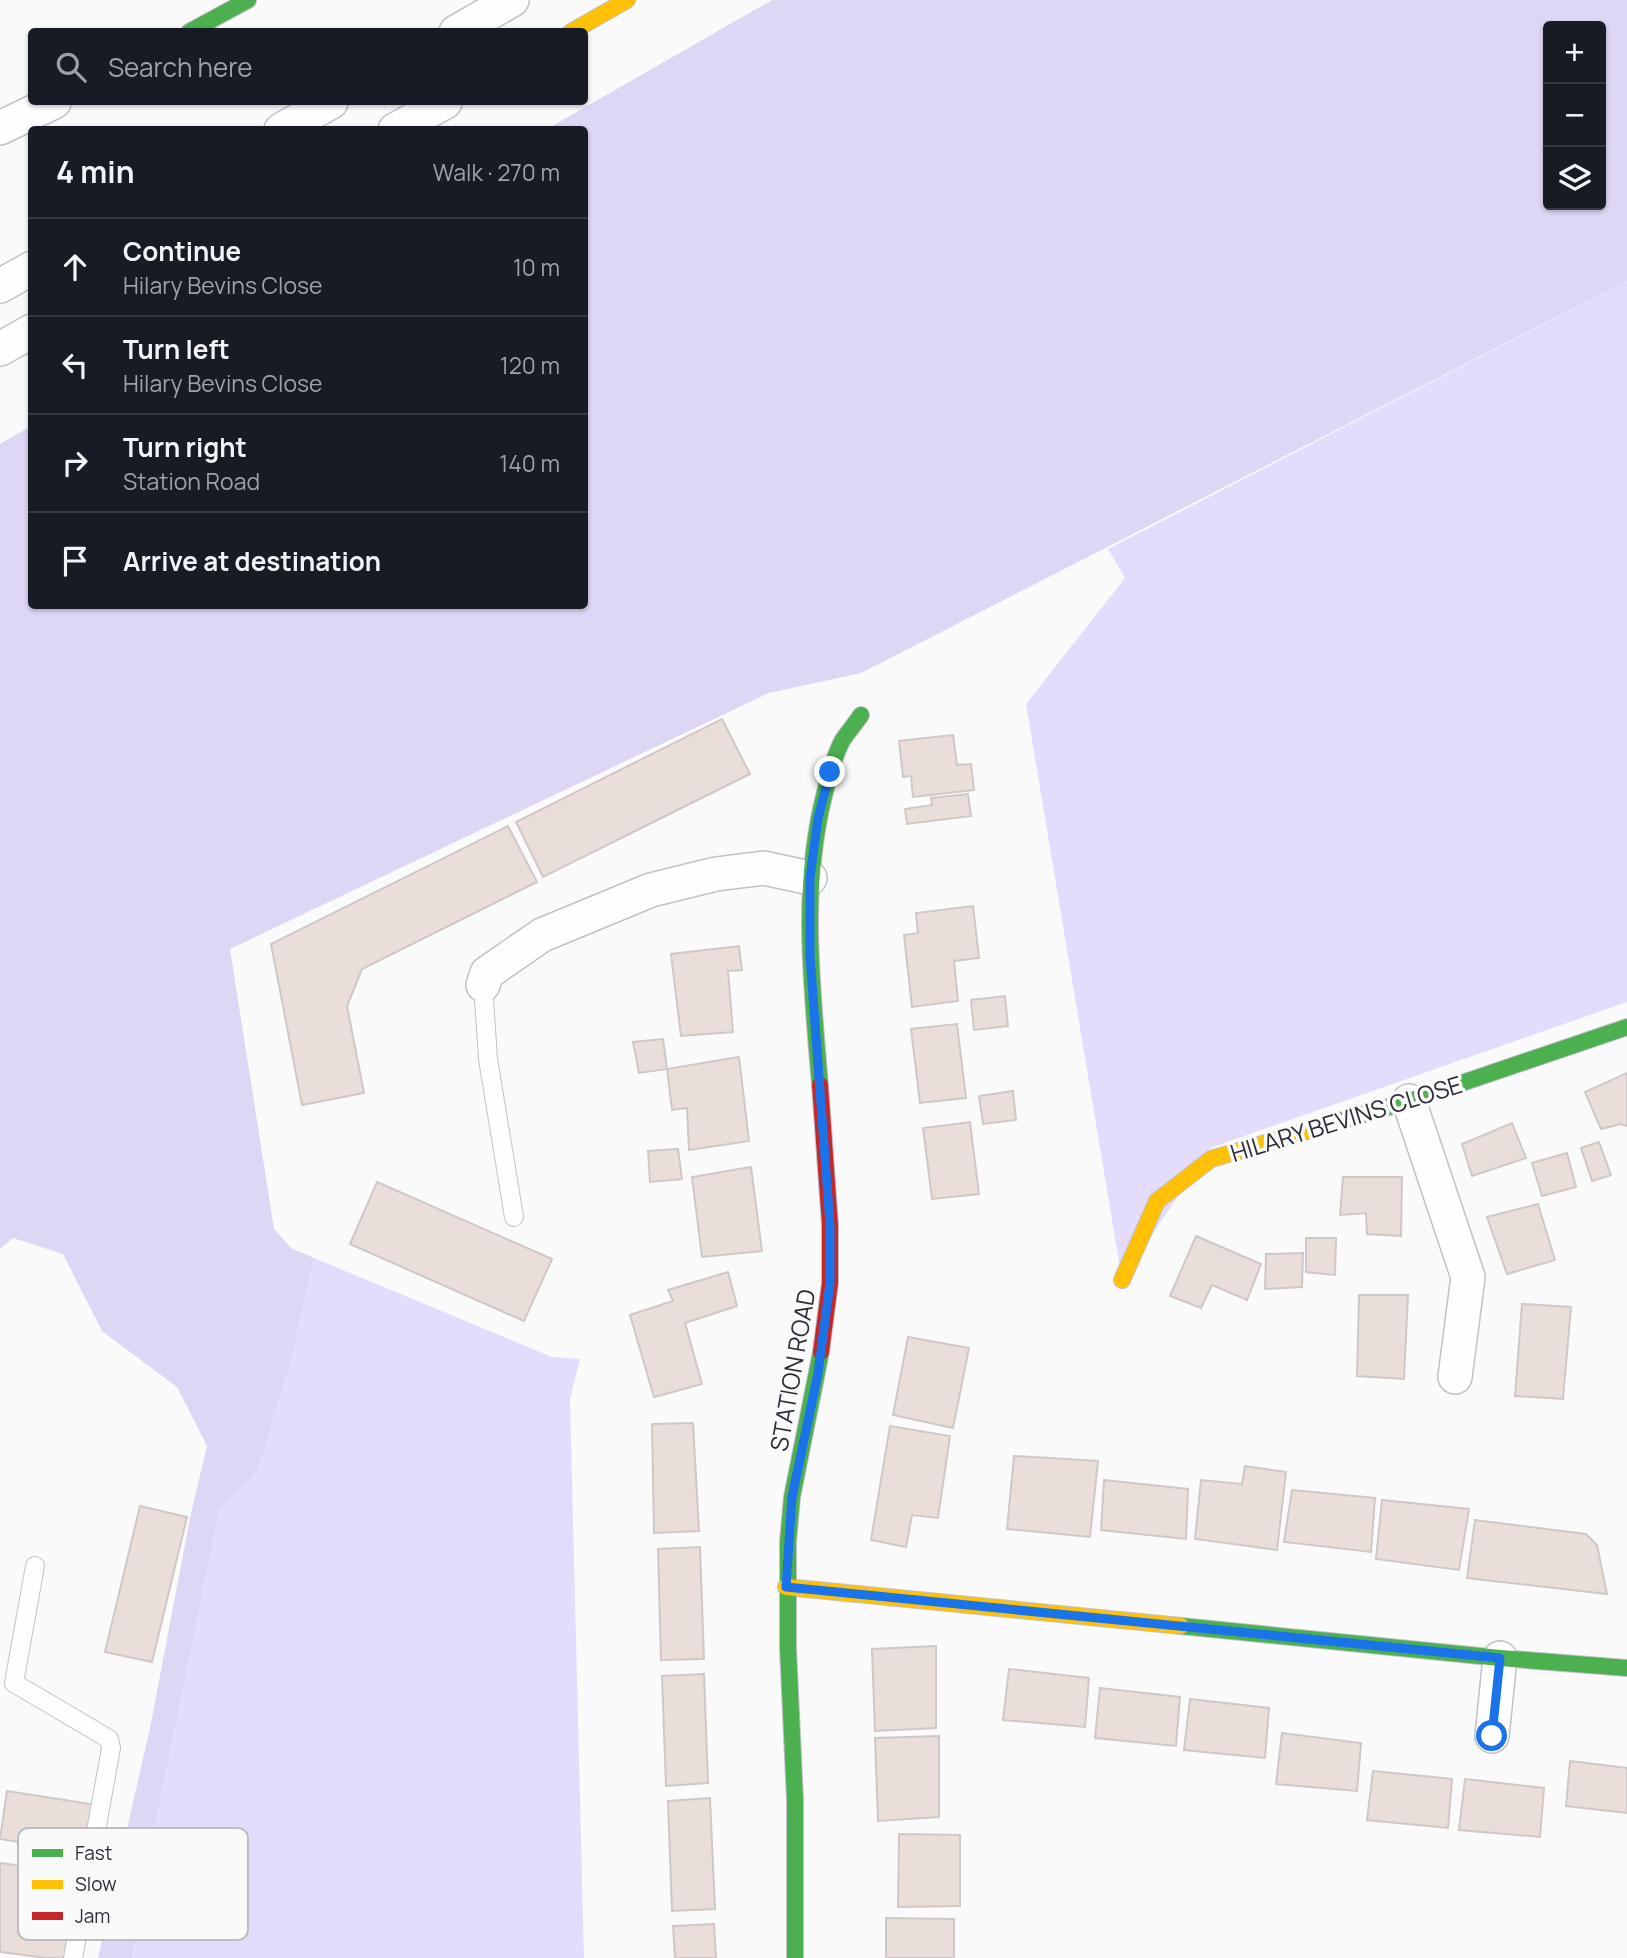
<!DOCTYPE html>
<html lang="en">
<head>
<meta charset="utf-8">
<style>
  :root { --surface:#171b24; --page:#20242c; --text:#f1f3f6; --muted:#9ea1a6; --line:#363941 }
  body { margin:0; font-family:Manrope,sans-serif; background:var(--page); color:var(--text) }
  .controls { position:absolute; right:21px; top:21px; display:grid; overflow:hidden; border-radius:7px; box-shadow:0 2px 5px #0004 }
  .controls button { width:63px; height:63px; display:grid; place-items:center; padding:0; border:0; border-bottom:2px solid var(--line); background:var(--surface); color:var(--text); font:35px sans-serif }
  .stop { position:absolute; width:21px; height:21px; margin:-16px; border:5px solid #1a73e8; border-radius:50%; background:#fff }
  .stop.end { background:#1a73e8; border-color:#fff; box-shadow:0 2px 7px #0008 }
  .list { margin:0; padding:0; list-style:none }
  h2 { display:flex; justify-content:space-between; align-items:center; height:91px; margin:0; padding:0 28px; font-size:30px }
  h2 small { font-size:23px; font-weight:400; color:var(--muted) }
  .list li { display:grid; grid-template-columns:46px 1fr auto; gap:21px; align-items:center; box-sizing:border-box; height:98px; padding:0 28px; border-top:2px solid var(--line) }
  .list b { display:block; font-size:26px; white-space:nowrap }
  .list p { margin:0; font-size:23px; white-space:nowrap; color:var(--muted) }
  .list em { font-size:23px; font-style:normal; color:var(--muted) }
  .icon { flex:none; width:38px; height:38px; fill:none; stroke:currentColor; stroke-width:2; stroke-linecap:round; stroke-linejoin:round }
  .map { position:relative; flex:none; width:1627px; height:1958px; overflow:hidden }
  .search { position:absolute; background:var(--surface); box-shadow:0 2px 5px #0004; left:28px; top:28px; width:560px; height:77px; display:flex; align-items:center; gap:18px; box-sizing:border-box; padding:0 24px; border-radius:7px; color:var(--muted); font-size:26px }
  .panel { position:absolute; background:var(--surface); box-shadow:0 2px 5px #0004; left:28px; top:126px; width:560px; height:483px; border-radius:7px }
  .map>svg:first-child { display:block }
  .green { fill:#e3dcfc }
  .forest { fill:#ddd7f5; fill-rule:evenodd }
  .building { fill:#eadeda; stroke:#cfc8c6; stroke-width:2 }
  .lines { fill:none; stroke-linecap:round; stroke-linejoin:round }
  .lane-casing { stroke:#c2c1c7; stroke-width:20 }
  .street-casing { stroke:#c2c1c7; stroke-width:36 }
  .fast-casing { stroke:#c2c1c7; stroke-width:18 }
  .slow-casing { stroke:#c2c1c7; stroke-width:18 }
  .jam-casing { stroke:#c2c1c7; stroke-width:18 }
  .lane { stroke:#fefefe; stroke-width:18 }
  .street { stroke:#fefefe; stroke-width:33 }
  .fast { stroke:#4caf50; stroke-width:16 }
  .slow { stroke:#ffc107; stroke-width:16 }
  .jam { stroke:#c62828; stroke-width:16 }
  .route { stroke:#1a73e8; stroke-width:9 }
  .labels { text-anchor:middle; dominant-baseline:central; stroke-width:7; stroke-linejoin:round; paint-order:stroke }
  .street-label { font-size:24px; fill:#2f2c38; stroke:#fafafa }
  .key { fill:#fafafa; stroke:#bdbcc0; stroke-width:2 }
  .key-label { font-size:19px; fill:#2f2c38 }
</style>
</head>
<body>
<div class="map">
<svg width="1627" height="1958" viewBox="0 0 1627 1958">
  <rect width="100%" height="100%" fill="#fafafa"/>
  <g class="green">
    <path d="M1627,281V1002L1210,1148L1122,1280L1026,704L1125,578L1108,549Z"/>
    <path d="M314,1258L552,1357L580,1359L570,1399L584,1958H132L142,1892L219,1512L258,1470L290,1365Z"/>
  </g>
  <path class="forest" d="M772,0H1627V281L861,673L769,693L230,949L274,1229L291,1248L314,1258L290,1365L258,1470L219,1512L142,1892L132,1958H98L151,1723L191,1513L207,1446L177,1387L102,1331L63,1254L13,1238L0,1249V444L31,426L32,606H584V130L547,129ZM1548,26H1601V205H1548Z"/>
  <g class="building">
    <path d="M722,719L750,774L543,877L516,822Z"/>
    <path d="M953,735L957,765L971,764L974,790L913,797L911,776L903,777L899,741Z"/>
    <path d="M968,794L971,816L907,824L905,809L932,805L931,798Z"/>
    <path d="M508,826L537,882L362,969L347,1006L364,1093L302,1105L271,944Z"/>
    <path d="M973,906L979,958L954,961L958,1001L912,1007L904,935L918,933L916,913Z"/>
    <path d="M739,946L742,970L728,971L733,1032L681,1036L671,954Z"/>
    <path d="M1005,996L1008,1026L974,1030L971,1000Z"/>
    <path d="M957,1024L966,1098L920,1103L911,1029Z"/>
    <path d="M663,1039L667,1069L639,1073L633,1042Z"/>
    <path d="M739,1057L749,1141L689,1150L687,1108L672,1110L667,1069Z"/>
    <path d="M1627,1073V1126L1621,1124L1601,1129L1585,1092Z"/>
    <path d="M1013,1091L1016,1120L983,1124L979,1096Z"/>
    <path d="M970,1122L979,1194L932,1199L923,1128Z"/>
    <path d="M1512,1123L1526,1158L1472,1176L1462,1144Z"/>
    <path d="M1599,1142L1611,1175L1592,1181L1581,1148Z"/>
    <path d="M678,1149L682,1179L650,1182L648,1151Z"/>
    <path d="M1567,1153L1576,1187L1542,1196L1532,1163Z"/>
    <path d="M751,1167L762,1251L702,1257L692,1177Z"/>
    <path d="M1343,1177H1402L1401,1236L1367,1234L1366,1213L1340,1215Z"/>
    <path d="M377,1182L552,1259L524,1321L350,1244Z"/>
    <path d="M1538,1204L1555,1260L1507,1274L1487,1217Z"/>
    <path d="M1196,1236L1261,1264L1247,1300L1212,1285L1201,1308L1170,1296Z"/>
    <path d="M1306,1238H1336L1335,1275L1306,1272Z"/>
    <path d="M1303,1253L1302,1287L1265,1289L1266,1254Z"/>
    <path d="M728,1272L737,1306L685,1323L702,1384L654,1397L630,1315L673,1301L668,1290Z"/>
    <path d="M1359,1295H1408L1404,1379L1357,1376Z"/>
    <path d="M1522,1304L1571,1307L1563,1399L1515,1396Z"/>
    <path d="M908,1337L969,1348L953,1428L893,1415Z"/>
    <path d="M693,1423L699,1531L654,1533L652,1424Z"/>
    <path d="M890,1426L950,1436L938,1518L912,1515L906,1547L871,1540Z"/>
    <path d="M1014,1456L1098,1461L1090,1537L1007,1529Z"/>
    <path d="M1245,1466L1286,1472L1277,1550L1195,1539L1201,1480L1242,1484Z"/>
    <path d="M1104,1480L1188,1489L1186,1539L1101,1530Z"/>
    <path d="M1292,1490L1375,1498L1371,1552L1284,1542Z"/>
    <path d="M1382,1500L1469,1509L1459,1570L1376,1559Z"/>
    <path d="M140,1506L187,1517L152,1662L105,1652Z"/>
    <path d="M1475,1520L1586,1534L1597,1545L1607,1594L1467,1578Z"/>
    <path d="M700,1547L704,1659L661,1660L658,1549Z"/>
    <path d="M936,1646V1728L875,1731L872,1649Z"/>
    <path d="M1009,1669L1089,1678L1085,1727L1003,1720Z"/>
    <path d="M704,1674L708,1783L666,1786L662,1676Z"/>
    <path d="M1100,1688L1180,1697L1176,1746L1095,1738Z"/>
    <path d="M1190,1699L1269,1708L1265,1758L1184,1750Z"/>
    <path d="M1282,1733L1361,1743L1357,1791L1276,1784Z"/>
    <path d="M939,1736V1817L878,1821L875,1738Z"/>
    <path d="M1570,1761L1627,1768V1813L1566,1806Z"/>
    <path d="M1373,1771L1452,1779L1448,1828L1367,1820Z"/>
    <path d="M1465,1779L1544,1788L1540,1837L1459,1830Z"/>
    <path d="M7,1791L97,1805L90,1853L0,1839Z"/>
    <path d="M710,1798L715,1909L672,1911L668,1801Z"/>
    <path d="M899,1834L960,1835V1906L898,1907Z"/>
    <path d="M0,1863L83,1874L69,1958H47L0,1952Z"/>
    <path d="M886,1918L954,1919V1958H886Z"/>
    <path d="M714,1924L716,1958H675L673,1926Z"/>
  </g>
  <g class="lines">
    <defs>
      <g id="lane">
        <path d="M483,985L488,1059L514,1217"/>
        <path d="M35,1566L14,1683L109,1739L111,1748L73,1958"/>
      </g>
      <g id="street">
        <path d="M456,32L512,0"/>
        <path d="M0,128L54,102"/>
        <path d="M281,130L331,102"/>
        <path d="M395,130L445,102"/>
        <path d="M0,286L32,268"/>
        <path d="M0,349L32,331"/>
        <path d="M483,985L487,973L542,935L651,890L716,874L764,868L810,878"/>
        <path d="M1409,1101L1468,1277L1455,1377"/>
        <path d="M1492,1736L1500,1658"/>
      </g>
      <g id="fast">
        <path d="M189,32L248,0"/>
        <path d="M820,1085C812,987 800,888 825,792C829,775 834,757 842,741C848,732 855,724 861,715"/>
        <path d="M1306,1131L1409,1101L1627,1027"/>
        <path d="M1181,1626L1500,1658L1627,1668"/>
        <path d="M795,1958V1800L788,1648V1542L792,1497L821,1352"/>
      </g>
      <g id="slow">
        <path d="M571,32L627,0"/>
        <path d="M1122,1280L1157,1201L1211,1159L1306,1131"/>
        <path d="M786,1587L1181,1626"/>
      </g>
      <path id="jam" d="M820,1085L830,1225V1283L821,1352"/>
    </defs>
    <use href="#lane" class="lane-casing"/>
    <use href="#street" class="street-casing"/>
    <use href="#fast" class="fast-casing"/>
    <use href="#slow" class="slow-casing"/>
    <use href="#jam" class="jam-casing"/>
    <use href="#lane" class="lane"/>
    <use href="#street" class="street"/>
    <use href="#fast" class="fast"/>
    <use href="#slow" class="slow"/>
    <use href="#jam" class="jam"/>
  </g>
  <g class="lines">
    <path class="route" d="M830,772L818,818L810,878V956L830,1225V1283L818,1373L792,1497L786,1587L1500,1658L1492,1736"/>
  </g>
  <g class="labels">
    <g class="street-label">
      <text transform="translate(1346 1118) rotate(-17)">HILARY BEVINS CLOSE</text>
      <text transform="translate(792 1370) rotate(-80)">STATION ROAD</text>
    </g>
  </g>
  <rect x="18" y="1828" width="230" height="112" rx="10" class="key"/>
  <rect x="32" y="1849" width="31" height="8" fill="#4caf50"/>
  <rect x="32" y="1880" width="31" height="9" fill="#ffc107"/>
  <rect x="32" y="1912" width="31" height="8" fill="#c62828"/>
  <g class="key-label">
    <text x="75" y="1860">Fast</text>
    <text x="75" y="1891">Slow</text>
    <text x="75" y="1923">Jam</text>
  </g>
</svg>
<div class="controls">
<button>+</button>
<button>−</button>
<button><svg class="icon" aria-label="layers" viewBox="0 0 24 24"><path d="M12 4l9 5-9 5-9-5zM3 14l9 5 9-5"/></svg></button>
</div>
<div class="stop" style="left:1492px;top:1736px"></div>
<div class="stop end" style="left:830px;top:772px"></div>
<div class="search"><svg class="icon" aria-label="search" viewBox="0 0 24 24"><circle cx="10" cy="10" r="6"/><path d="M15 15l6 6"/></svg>Search here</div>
<section class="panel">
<h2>4 min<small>Walk · 270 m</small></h2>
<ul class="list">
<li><svg class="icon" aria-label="ahead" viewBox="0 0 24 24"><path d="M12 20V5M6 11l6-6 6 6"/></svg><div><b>Continue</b><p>Hilary Bevins Close</p></div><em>10 m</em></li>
<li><svg class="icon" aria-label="left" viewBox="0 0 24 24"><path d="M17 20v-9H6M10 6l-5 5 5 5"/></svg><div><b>Turn left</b><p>Hilary Bevins Close</p></div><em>120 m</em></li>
<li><svg class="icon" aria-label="right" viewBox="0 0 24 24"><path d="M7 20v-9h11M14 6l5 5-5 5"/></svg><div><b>Turn right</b><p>Station Road</p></div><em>140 m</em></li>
<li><svg class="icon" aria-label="arrive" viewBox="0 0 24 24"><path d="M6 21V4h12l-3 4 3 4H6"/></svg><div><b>Arrive at destination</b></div></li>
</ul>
</section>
</div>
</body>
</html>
